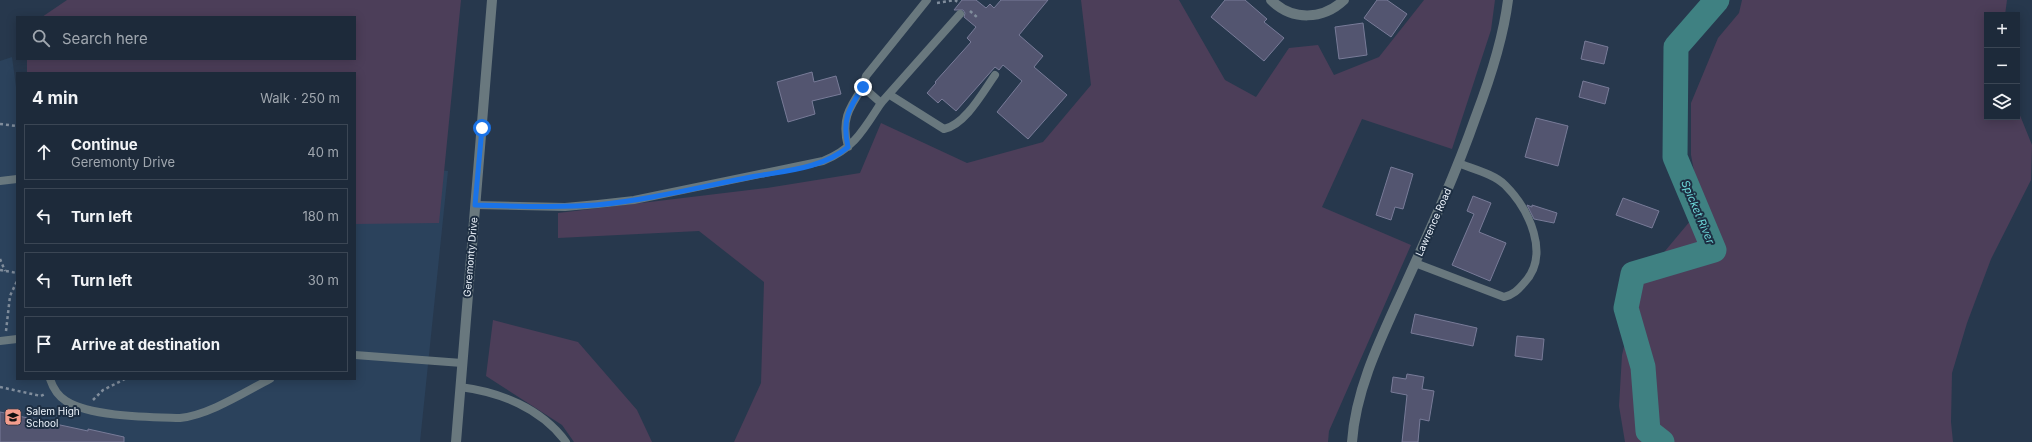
<!DOCTYPE html>
<html lang="en">
<head>
<meta charset="utf-8">
<style>
  :root { --surface:#1d2a3a; --page:#253242; --text:#f1f3f6; --muted:#a0a7af; --line:#3b4654 }
  body { margin:0; font-family:Inter,sans-serif; background:var(--page); color:var(--text) }
  .controls { position:absolute; right:12px; top:12px; display:grid; overflow:hidden; border-radius:0px; box-shadow:0 2px 10px #0003 }
  .controls button { width:36px; height:36px; display:grid; place-items:center; padding:0; border:0; border-bottom:1px solid var(--line); background:var(--surface); color:var(--text); font:20px sans-serif }
  .stop { position:absolute; width:12px; height:12px; margin:-9px; border:3px solid #1a73e8; border-radius:50%; background:#fff }
  .stop.end { background:#1a73e8; border-color:#fff; box-shadow:0 1px 4px #0008 }
  .list { margin:0; padding:0; list-style:none }
  h2 { display:flex; justify-content:space-between; align-items:center; height:52px; margin:0; padding:0 16px; font-size:17px }
  h2 small { font-size:13px; font-weight:400; color:var(--muted) }
  .list li { display:grid; grid-template-columns:26px 1fr auto; gap:12px; align-items:center; box-sizing:border-box; height:56px; margin:0 8px 8px; padding:0 8px; border:1px solid var(--line); border-radius:0px }
  .list b { display:block; font-size:15px; white-space:nowrap }
  .list p { margin:0; font-size:13px; white-space:nowrap; color:var(--muted) }
  .list em { font-size:13px; font-style:normal; color:var(--muted) }
  .icon { flex:none; width:22px; height:22px; fill:none; stroke:currentColor; stroke-width:2; stroke-linecap:round; stroke-linejoin:round }
  .map { position:relative; flex:none; width:2032px; height:442px; overflow:hidden }
  .search { position:absolute; background:var(--surface); box-shadow:0 2px 10px #0003; left:16px; top:16px; width:340px; height:44px; display:flex; align-items:center; gap:10px; box-sizing:border-box; padding:0 14px; border-radius:0px; color:var(--muted); font-size:15px }
  .panel { position:absolute; background:var(--surface); box-shadow:0 2px 10px #0003; left:16px; top:72px; width:340px; height:308px; border-radius:0px }
  .map>svg:first-child { display:block }
  .built { fill:#2b425c }
  .green { fill:#4c3e59 }
  .lines { fill:none; stroke-linecap:round; stroke-linejoin:round }
  .river { stroke:#3f8182; stroke-width:25 }
  .building { fill:#535570; stroke:#787b98 }
  .path { stroke:#808d9c; stroke-width:2.5; stroke-dasharray:3 3; stroke-linecap:butt }
  .service { stroke:#69787e; stroke-width:8 }
  .minor { stroke:#69787e; stroke-width:10 }
  .tertiary { stroke:#69787e; stroke-width:10 }
  .route { stroke:#1a73e8; stroke-width:5 }
  .labels { text-anchor:middle; dominant-baseline:central; stroke-width:4; stroke-linejoin:round; paint-order:stroke }
  .street-label { font-size:10px; fill:#edf4fc; stroke:#1d2e42 }
  .poi-label { font-size:10px; fill:#edf4fc; stroke:#1d2e42; text-anchor:start }
  .water-label { font-size:11px; font-style:italic; fill:#6cd5d7; stroke:#1d2e42 }
</style>
</head>
<body>
<div class="map">
<svg width="2032" height="442" viewBox="0 0 2032 442">
  <rect width="100%" height="100%" fill="#27384d"/>
  <path class="built" d="M12,57L17,94V379H355V163L448,171L420,442H0V61Z"/>
  <g class="green">
    <path d="M67,0H461L439,223L355,224V73H27V59H355V17H42Z"/>
    <path d="M1081,0H1179L1225,80L1256,97L1289,48L1318,45L1334,75L1379,57L1424,0H1495L1491,30L1452,149L1362,119L1322,207L1411,245L1329,431L1328,442H734L761,383L764,282L699,231L558,238V213L767,188L860,173L881,123L967,163L1043,142L1091,85Z"/>
    <path d="M1742,0H2007L2005,15H1987V117H2017V108L2032,145L2031,180L1991,259L1967,323L1952,373L1951,422L1953,442H1625L1619,406L1622,355L1634,305L1645,275L1701,208L1691,155V103L1718,38L1739,13Z"/>
    <path d="M493,320L578,342L637,410L652,442H574L562,425L486,376Z"/>
  </g>
  <g class="lines">
    <path class="river" d="M1662,442L1648,431L1643,367L1626,308L1633,274L1714,250L1675,157L1676,47L1717,0"/>
  </g>
  <g class="building">
    <path d="M962,0H976L986,8L990,4L994,8L1001,0H1048L1019,35L1043,56L1034,67L1067,95L1028,139L997,112L1022,81L1003,65L999,70L995,67L956,111L942,99L938,103L927,93L936,83L935,82L971,42L967,38L976,27L964,17L965,13L963,10H954Z"/>
    <path d="M1225,0H1245L1267,19L1264,22L1284,38L1264,61L1211,17Z"/>
    <path d="M1377,0H1387L1407,14L1391,37L1364,18Z"/>
    <path d="M1363,23L1367,55L1339,59L1335,27Z"/>
    <path d="M1585,41L1608,47L1604,64L1581,59Z"/>
    <path d="M812,72L814,82L836,76L841,94L812,101L815,114L788,122L777,82Z"/>
    <path d="M1583,81L1609,88L1605,104L1579,97Z"/>
    <path d="M1536,118L1568,126L1558,166L1525,157Z"/>
    <path d="M1391,167L1413,174L1403,209L1395,207L1391,220L1376,215Z"/>
    <path d="M1473,196L1491,203L1479,232L1506,243L1490,281L1452,265L1474,214L1467,211Z"/>
    <path d="M1623,198L1659,211L1652,228L1616,215Z"/>
    <path d="M1527,205L1532,207V205L1557,213L1554,223L1534,219Z"/>
    <path d="M1415,314L1477,328L1473,346L1411,333Z"/>
    <path d="M1517,336L1544,339L1542,360L1515,356Z"/>
    <path d="M1407,374L1424,377L1422,389L1434,391L1429,421L1420,419L1418,442H1402L1407,395L1391,392L1393,377L1406,379Z"/>
    <path d="M0,412L88,431V429L124,437V442H0Z"/>
  </g>
  <g class="lines">
    <g class="path">
      <path d="M937,3L955,0L959,3"/>
      <path d="M970,11L978,18"/>
      <path d="M0,124L17,126"/>
      <path d="M0,259L5,271"/>
      <path d="M0,270L17,273"/>
      <path d="M6,331L10,296L17,281"/>
      <path d="M0,387L41,396L45,394"/>
      <path d="M93,400L103,390L125,379"/>
    </g>
    <g class="service">
      <path d="M863,87L866,76L927,0"/>
      <path d="M890,95L944,129C965,125 983,92 995,75"/>
      <path d="M881,103L960,14"/>
      <path d="M0,181L17,179"/>
      <path d="M475,205L565,207L598,204L634,200L823,161C854,149 864,129 881,103L863,87C848,109 841,121 848,147"/>
      <path d="M1415,263L1504,297C1513,295 1518,290 1524,283C1551,255 1529,209 1505,185C1494,174 1473,169 1458,163"/>
      <path d="M0,341L17,339"/>
      <path d="M355,355L462,363"/>
      <path d="M50,379C53,388 58,396 66,401C91,417 150,417 180,418C209,415 243,393 270,379"/>
      <path d="M460,387C500,392 541,408 566,442"/>
    </g>
    <path class="minor" d="M1271,0C1292,21 1323,20 1344,0"/>
    <g class="tertiary">
      <path d="M456,442L492,0"/>
      <path d="M1352,442C1356,386 1383,334 1406,283C1431,228 1456,173 1476,116C1490,79 1503,40 1508,0"/>
    </g>
  </g>
  <g class="lines">
    <path class="route" d="M482,128L475,205C515,206 556,208 596,205C648,200 700,187 751,177C783,171 822,169 848,147C842,121 848,109 863,87"/>
  </g>
  <defs>
    <symbol id="school-square" viewBox="-11 -11 22 22"><rect x="-9" y="-9" width="18" height="18" rx="4" fill="#f49d8c" stroke="#1d2e42"/><path d="M0-5L7-2L0 1L-7-2ZM-4 1L0 2.5L4 1V4Q0 6-4 4Z" fill="#111"/></symbol>
  </defs>
  <g fill-rule="evenodd">
    <use href="#school-square" x="3" y="407" width="20" height="20"/>
  </g>
  <g class="labels">
    <g class="street-label">
      <text transform="translate(1433 222) rotate(-66)">Lawrence Road</text>
      <text transform="translate(470 257) rotate(-85)">Geremonty Drive</text>
    </g>
    <g class="poi-label">
      <text x="26" y="411">Salem High<tspan x="26" dy="12">School</tspan></text>
    </g>
    <g class="water-label">
      <text transform="translate(1698 212) rotate(67)">Spicket River</text>
    </g>
  </g>
</svg>
<div class="controls">
<button>+</button>
<button>−</button>
<button><svg class="icon" aria-label="layers" viewBox="0 0 24 24"><path d="M12 4l9 5-9 5-9-5zM3 14l9 5 9-5"/></svg></button>
</div>
<div class="stop" style="left:482px;top:128px"></div>
<div class="stop end" style="left:863px;top:87px"></div>
<div class="search"><svg class="icon" aria-label="search" viewBox="0 0 24 24"><circle cx="10" cy="10" r="6"/><path d="M15 15l6 6"/></svg>Search here</div>
<section class="panel">
<h2>4 min<small>Walk · 250 m</small></h2>
<ul class="list">
<li><svg class="icon" aria-label="ahead" viewBox="0 0 24 24"><path d="M12 20V5M6 11l6-6 6 6"/></svg><div><b>Continue</b><p>Geremonty Drive</p></div><em>40 m</em></li>
<li><svg class="icon" aria-label="left" viewBox="0 0 24 24"><path d="M17 20v-9H6M10 6l-5 5 5 5"/></svg><div><b>Turn left</b></div><em>180 m</em></li>
<li><svg class="icon" aria-label="left" viewBox="0 0 24 24"><path d="M17 20v-9H6M10 6l-5 5 5 5"/></svg><div><b>Turn left</b></div><em>30 m</em></li>
<li><svg class="icon" aria-label="arrive" viewBox="0 0 24 24"><path d="M6 21V4h12l-3 4 3 4H6"/></svg><div><b>Arrive at destination</b></div></li>
</ul>
</section>
</div>
</body>
</html>
